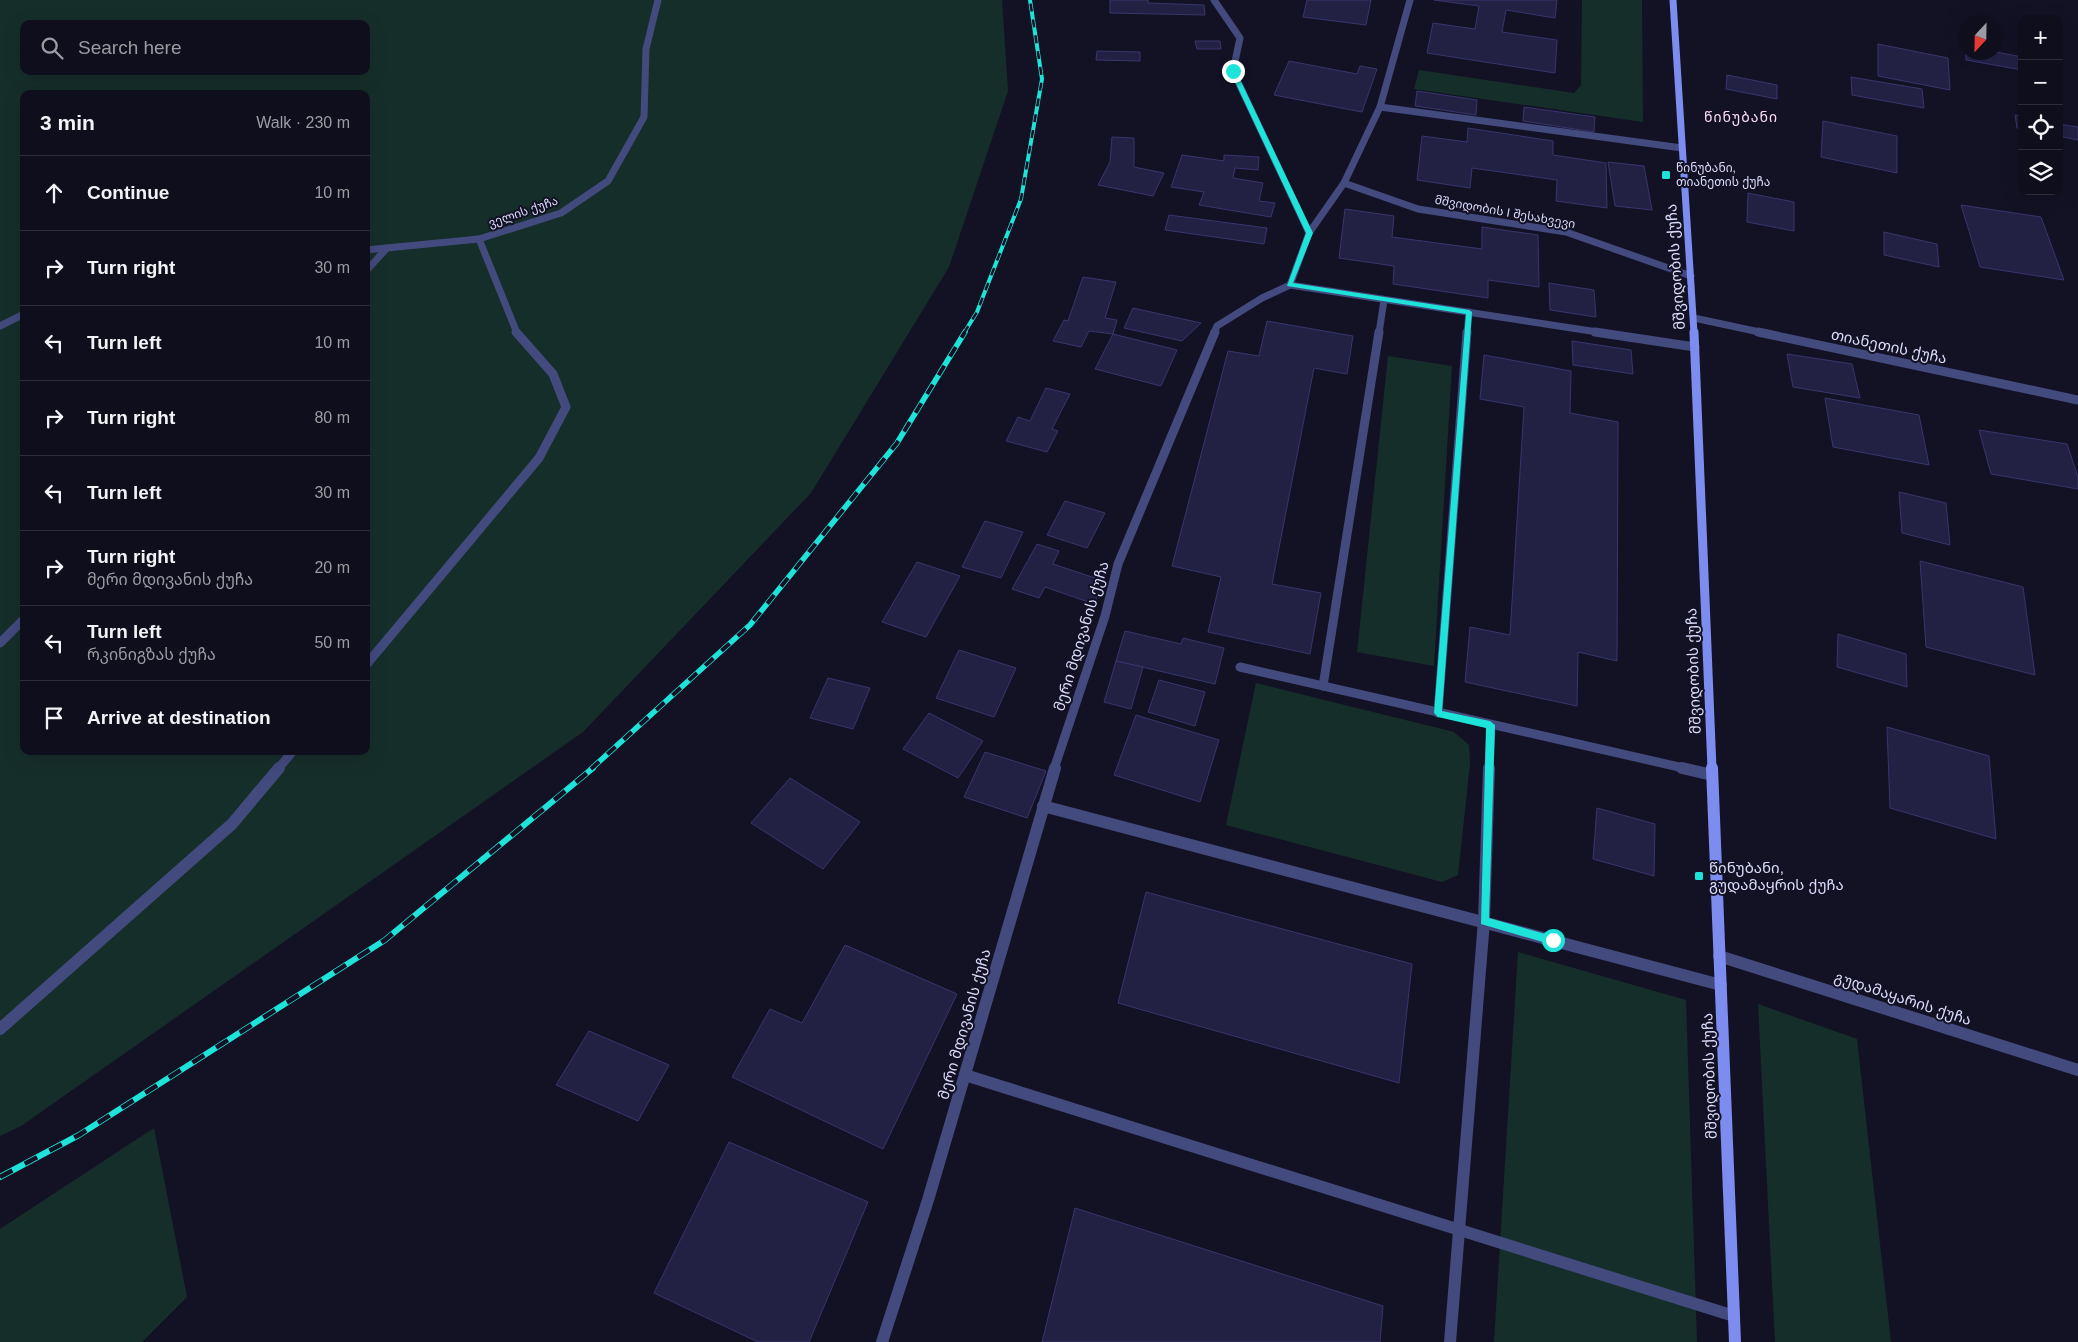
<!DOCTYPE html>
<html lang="en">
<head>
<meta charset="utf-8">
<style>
  :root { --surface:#0e0e1c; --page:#1c1c29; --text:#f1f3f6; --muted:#9b9ca3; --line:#2e2e3b }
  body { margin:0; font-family:Helvetica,"Noto Sans Georgian",sans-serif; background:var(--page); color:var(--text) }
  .controls { position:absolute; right:15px; top:15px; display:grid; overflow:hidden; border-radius:10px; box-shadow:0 5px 20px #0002 }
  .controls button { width:45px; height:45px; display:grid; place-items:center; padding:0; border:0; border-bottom:1px solid var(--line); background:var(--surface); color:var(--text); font:25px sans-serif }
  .compass { position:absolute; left:1958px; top:15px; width:45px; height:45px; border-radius:50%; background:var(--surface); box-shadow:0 5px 20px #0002; rotate:202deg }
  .stop { position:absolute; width:15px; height:15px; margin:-11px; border:4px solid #1ee3d9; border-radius:50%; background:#fff }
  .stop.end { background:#1ee3d9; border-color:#fff; box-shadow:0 1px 5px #0008 }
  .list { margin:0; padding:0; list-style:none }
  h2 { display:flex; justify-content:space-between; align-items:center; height:65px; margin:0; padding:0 20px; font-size:21px }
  h2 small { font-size:16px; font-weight:400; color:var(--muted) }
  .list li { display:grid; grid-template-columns:32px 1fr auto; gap:15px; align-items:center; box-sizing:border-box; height:75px; padding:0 20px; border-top:1px solid var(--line) }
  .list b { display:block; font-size:19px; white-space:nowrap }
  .list p { margin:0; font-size:16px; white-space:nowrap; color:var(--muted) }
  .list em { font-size:16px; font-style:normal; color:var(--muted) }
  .icon { flex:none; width:28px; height:28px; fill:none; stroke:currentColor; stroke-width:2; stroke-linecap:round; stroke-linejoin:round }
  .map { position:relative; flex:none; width:2078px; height:1342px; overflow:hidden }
  .search { position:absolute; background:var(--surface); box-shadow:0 5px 20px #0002; left:20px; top:20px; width:350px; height:55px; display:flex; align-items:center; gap:12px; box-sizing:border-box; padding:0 18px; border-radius:10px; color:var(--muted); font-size:19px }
  .panel { position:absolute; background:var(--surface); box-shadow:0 5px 20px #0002; left:20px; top:90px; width:350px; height:665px; border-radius:10px }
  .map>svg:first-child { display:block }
  .green { fill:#162e2a; fill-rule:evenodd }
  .building { fill:#222144; stroke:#38356d }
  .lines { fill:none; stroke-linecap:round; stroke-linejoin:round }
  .lane-far2 { stroke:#434a7e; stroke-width:7 }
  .lane-far1 { stroke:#434a7e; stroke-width:9 }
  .lane { stroke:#434a7e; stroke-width:12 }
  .street-far2 { stroke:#434a7e; stroke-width:7 }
  .street-far1 { stroke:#434a7e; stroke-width:9 }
  .street { stroke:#434a7e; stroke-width:12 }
  .secondary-far2 { stroke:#7d8cef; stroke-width:7 }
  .secondary-far1 { stroke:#7d8cef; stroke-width:9 }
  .secondary { stroke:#7d8cef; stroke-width:12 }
  .rail-far2-casing { stroke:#1ee3d9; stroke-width:4 }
  .rail-far1-casing { stroke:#1ee3d9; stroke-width:5.5 }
  .rail-casing { stroke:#1ee3d9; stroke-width:6 }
  .rail-far2 { stroke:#131225; stroke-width:2.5; stroke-dasharray:8; stroke-linecap:butt }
  .rail-far1 { stroke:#131225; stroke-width:4; stroke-dasharray:11; stroke-linecap:butt }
  .rail { stroke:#131225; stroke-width:4.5; stroke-dasharray:14; stroke-linecap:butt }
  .route { fill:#1ee3d9 }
  .poi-dot { fill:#1ee3d9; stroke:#131225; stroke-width:2 }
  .labels { text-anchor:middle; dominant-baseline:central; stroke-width:4; stroke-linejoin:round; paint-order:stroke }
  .far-poi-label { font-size:12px; fill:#dbdcfb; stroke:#131225; text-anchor:start }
  .far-street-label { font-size:12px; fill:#dbdcfb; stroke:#131225 }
  .far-neighbourhood-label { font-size:14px; letter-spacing:1px; fill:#fbddf4; stroke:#131225 }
  .street-label { font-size:15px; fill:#dbdcfb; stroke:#131225 }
  .poi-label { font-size:15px; fill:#dbdcfb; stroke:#131225; text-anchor:start }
</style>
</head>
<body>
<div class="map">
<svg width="2078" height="1342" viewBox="0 0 2078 1342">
  <rect width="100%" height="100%" fill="#131225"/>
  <g class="green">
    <path d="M0,0H1002L1008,91L949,267L811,493L583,732L21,1126L0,1136ZM24,24H366V71H24ZM24,94H366V751H24Z"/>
    <path d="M1582,0H1642L1643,122L1414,89L1419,70L1574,93L1581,85Z"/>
    <path d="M1388,356L1452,366L1434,666L1357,652Z"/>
    <path d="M1256,683L1454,732L1469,745L1470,764L1458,875L1442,882L1226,825Z"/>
    <path d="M1518,952L1686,1000L1697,1342H1494Z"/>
    <path d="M1758,1004L1857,1039L1891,1342H1775Z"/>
    <path d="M154,1128L187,1297L142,1342H0V1229Z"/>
  </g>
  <g class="building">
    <path d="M1110,0H1148V3L1204,5L1205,15L1110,13Z"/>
    <path d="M1307,0H1371L1366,25L1303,17Z"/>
    <path d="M1434,0H1557L1555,18L1506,10L1502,32L1557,40L1555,73L1427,53L1433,23L1475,29L1479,6Z"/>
    <path d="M1195,41H1220L1221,49H1197Z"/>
    <path d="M1878,44L1948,58L1950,90L1878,76Z"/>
    <path d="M1097,51L1140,52V61L1096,60Z"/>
    <path d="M1966,52H1996L2022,57V70L1966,60Z"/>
    <path d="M1289,61L1357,74L1360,66L1377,69L1362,112L1274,95Z"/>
    <path d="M1727,75L1777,85V99L1726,89Z"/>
    <path d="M1851,77L1922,89L1924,108L1852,95Z"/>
    <path d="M1417,91L1477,100L1476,115L1415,106Z"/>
    <path d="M1524,107L1595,117L1594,132L1523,121Z"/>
    <path d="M2015,115L2022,116V129L2017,128Z"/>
    <path d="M1823,121L1897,136V173L1821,157Z"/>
    <path d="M2059,124L2078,127V140L2059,136Z"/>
    <path d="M1468,128L1553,141V155L1606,163L1607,208L1556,201L1557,180L1472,168L1470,188L1417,180L1422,136L1467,142Z"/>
    <path d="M1112,137L1134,138V167L1164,173L1153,196L1098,185L1110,162Z"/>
    <path d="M1182,155L1224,161V155L1259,157L1258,170L1235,168L1233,178L1263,183L1259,201L1275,203L1271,217L1199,205L1204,192L1171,187Z"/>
    <path d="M1608,162L1644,166L1652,210L1615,206Z"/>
    <path d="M1748,193L1794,202V231L1747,222Z"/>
    <path d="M1961,205L2041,217L2064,280L1980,267Z"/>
    <path d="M1345,209L1394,216L1392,237L1482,249V227L1538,235L1539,287L1488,280V298L1393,284L1394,266L1339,258Z"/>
    <path d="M1169,215L1267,228L1264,244L1165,230Z"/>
    <path d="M1884,232L1937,244L1939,267L1884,255Z"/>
    <path d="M1083,277L1116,282L1105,318L1117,320L1113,334L1089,331L1081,347L1053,341L1064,320L1068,321Z"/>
    <path d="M1549,283L1594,290L1596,317L1550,310Z"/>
    <path d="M1133,308L1201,323L1182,341L1124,328Z"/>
    <path d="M1267,321L1353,336L1347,374L1314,368L1272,584L1321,593L1310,654L1208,632L1221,577L1172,566L1228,351L1259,356Z"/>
    <path d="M1113,334L1177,350L1161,386L1095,369Z"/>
    <path d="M1572,341L1631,350L1633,374L1573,365Z"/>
    <path d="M1787,354L1852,364L1860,398L1793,387Z"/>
    <path d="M1484,355L1571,371L1570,413L1618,422L1617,661L1578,652L1577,706L1465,682L1470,627L1510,635L1524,407L1480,399Z"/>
    <path d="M1046,388L1070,394L1052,429L1058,431L1047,452L1006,441L1018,417L1030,421Z"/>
    <path d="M1825,398L1919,415L1929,465L1833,447Z"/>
    <path d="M1979,430L2067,444L2078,477V489L1991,474Z"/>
    <path d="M1899,492L1946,503L1950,545L1902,533Z"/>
    <path d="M1065,501L1105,513L1087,548L1047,535Z"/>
    <path d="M985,521L1023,532L1001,578L962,567Z"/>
    <path d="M1037,544L1059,551L1053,564L1104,581L1094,604L1045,587L1039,598L1012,589Z"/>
    <path d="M1920,561L2023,587L2035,675L1926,647Z"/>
    <path d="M917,562L960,576L926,637L882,622Z"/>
    <path d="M1125,631L1181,644L1183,638L1224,648L1215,684L1116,661Z"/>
    <path d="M1838,634L1906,654L1907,687L1837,667Z"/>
    <path d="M959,650L1016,668L994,717L936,698Z"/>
    <path d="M1116,661L1143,667L1131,709L1104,702Z"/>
    <path d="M828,678L870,688L853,729L810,718Z"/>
    <path d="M1159,680L1205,692L1195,726L1148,712Z"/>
    <path d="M929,713L983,741L958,778L903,749Z"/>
    <path d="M1136,715L1219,740L1200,802L1114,775Z"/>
    <path d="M1887,727L1989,756L1996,839L1890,808Z"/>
    <path d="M985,752L1046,771L1027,818L964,797Z"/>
    <path d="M790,778L860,822L823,869L751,823Z"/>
    <path d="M1597,808L1655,824L1654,876L1593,859Z"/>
    <path d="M1146,892L1412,964L1399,1083L1118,1003Z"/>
    <path d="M845,945L957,994L883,1149L732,1077L770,1009L802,1023Z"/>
    <path d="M589,1031L669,1065L638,1121L556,1085Z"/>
    <path d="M729,1142L868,1202L809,1342H758L654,1293Z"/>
    <path d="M1075,1208L1383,1306L1380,1342H1042Z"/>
  </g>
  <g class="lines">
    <g class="lane-far2">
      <path d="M1344,183L1418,209L1566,232L1691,276"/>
      <path d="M479,239L517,333"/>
      <path d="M366,271L387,248"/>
      <path d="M1379,333L1384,300"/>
      <path d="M1467,333L1469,312"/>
    </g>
    <g class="lane-far1">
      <path d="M0,643L24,619"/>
      <path d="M366,665L539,458L566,407L553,374L516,332"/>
      <path d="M1240,667L1688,769"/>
      <path d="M1323,686L1379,332"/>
      <path d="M1438,713L1467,332"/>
      <path d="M278,769L293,751"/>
      <path d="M1489,769L1491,725"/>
    </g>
    <g class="lane">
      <path d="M1682,768L1712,775"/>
      <path d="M0,1029L232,824L279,768"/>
      <path d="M1450,1342L1484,921L1489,768"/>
    </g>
    <g class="street-far2">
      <path d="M1214,0L1240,38L1233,71L1309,233"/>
      <path d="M1380,107L1682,148"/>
      <path d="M366,250L479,239L561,213L608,181L644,117L646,49L658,0"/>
      <path d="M1290,285L1604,333"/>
      <path d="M1694,318L1764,333"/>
      <path d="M0,326L24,314"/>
      <path d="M1214,333L1217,326L1262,298L1290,285L1309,233L1344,183L1380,107L1410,0"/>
    </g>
    <g class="street-far1">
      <path d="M1595,332L1695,347"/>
      <path d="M1758,332L2078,400"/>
      <path d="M1054,769L1105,616L1118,564L1215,332"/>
    </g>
    <g class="street">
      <path d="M1043,806L1721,985"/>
      <path d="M1719,956L2078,1070"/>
      <path d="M965,1075L1734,1316"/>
      <path d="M882,1342L928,1200L1055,768"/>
    </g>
    <path class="secondary-far2" d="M1673,0L1694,333"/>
    <path class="secondary-far1" d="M1694,332L1712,769"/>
    <path class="secondary" d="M1712,768L1735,1342"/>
    <defs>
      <path id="rail-far2" d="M964,333L977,312L1021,199L1042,79L1030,0"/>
      <path id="rail-far1" d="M591,769L750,625L897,443L965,332"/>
      <path id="rail" d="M0,1177L79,1135L385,940L593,768"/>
    </defs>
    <use href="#rail-far2" class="rail-far2-casing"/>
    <use href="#rail-far1" class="rail-far1-casing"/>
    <use href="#rail" class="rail-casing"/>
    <use href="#rail-far2" class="rail-far2"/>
    <use href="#rail-far1" class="rail-far1"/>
    <use href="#rail" class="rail"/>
  </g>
  <path class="route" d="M1233,69L1236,71L1313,233L1293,283L1469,310L1472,312L1442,711L1490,721L1495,725L1489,918L1556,937V944L1553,945L1481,924L1486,728L1438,717L1434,713L1466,314L1287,286L1306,233L1230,71Z"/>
  <g class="poi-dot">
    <rect x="1661" y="170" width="10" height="10" rx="2.5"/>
    <rect x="1694" y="871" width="10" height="10" rx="2.5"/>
  </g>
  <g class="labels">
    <g class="far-poi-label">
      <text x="1676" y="168">წინუბანი,<tspan x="1676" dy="14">თიანეთის ქუჩა</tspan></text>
    </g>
    <g class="far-street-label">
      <text transform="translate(523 212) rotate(-19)">ველის ქუჩა</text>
      <text transform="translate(1505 212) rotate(10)">მშვიდობის I შესახვევი</text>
    </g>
    <g class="far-neighbourhood-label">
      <text x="1741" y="117">წინუბანი</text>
    </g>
    <g class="street-label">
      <text transform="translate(1675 267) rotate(-94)">მშვიდობის ქუჩა</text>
      <text transform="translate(1889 346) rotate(12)">თიანეთის ქუჩა</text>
      <text transform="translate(1081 636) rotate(-73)">მერი მდივანის ქუჩა</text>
      <text transform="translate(1693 671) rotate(-92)">მშვიდობის ქუჩა</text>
      <text transform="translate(1903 998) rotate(18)">გუდამაყარის ქუჩა</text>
      <text transform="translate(964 1024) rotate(-74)">მერი მდივანის ქუჩა</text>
      <text transform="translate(1709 1076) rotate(-92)">მშვიდობის ქუჩა</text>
    </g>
    <g class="poi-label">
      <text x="1709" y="867">წინუბანი,<tspan x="1709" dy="17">გუდამაყრის ქუჩა</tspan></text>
    </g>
  </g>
</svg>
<div class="controls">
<button>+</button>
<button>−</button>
<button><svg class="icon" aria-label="locate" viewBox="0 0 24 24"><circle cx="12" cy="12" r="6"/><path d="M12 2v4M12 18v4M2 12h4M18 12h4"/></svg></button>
<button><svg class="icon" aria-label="layers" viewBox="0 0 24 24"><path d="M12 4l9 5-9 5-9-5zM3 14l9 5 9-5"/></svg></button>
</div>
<svg class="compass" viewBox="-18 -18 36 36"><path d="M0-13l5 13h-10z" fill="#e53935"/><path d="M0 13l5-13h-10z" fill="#9b9ca3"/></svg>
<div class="stop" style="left:1553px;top:940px"></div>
<div class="stop end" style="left:1233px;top:71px"></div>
<div class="search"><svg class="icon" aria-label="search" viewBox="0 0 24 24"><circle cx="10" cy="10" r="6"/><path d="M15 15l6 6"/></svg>Search here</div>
<section class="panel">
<h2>3 min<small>Walk · 230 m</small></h2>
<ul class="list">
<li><svg class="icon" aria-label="ahead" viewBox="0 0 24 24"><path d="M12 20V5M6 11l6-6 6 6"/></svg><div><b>Continue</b></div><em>10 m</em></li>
<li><svg class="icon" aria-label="right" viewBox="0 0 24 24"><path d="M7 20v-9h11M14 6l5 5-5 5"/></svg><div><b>Turn right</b></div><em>30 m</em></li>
<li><svg class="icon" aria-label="left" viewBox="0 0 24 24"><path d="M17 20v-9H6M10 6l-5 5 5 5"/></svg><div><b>Turn left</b></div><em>10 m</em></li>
<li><svg class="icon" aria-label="right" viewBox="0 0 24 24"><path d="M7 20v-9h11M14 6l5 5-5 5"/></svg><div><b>Turn right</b></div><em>80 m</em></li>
<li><svg class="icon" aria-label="left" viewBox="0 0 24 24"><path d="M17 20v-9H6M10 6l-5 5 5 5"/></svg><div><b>Turn left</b></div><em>30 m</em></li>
<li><svg class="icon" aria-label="right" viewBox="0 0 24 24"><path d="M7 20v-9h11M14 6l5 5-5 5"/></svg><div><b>Turn right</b><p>მერი მდივანის ქუჩა</p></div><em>20 m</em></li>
<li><svg class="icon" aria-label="left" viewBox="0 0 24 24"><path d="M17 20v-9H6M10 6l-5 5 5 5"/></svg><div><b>Turn left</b><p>რკინიგზას ქუჩა</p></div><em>50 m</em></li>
<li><svg class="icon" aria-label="arrive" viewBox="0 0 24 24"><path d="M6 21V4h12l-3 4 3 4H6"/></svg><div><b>Arrive at destination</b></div></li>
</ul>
</section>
</div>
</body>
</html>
